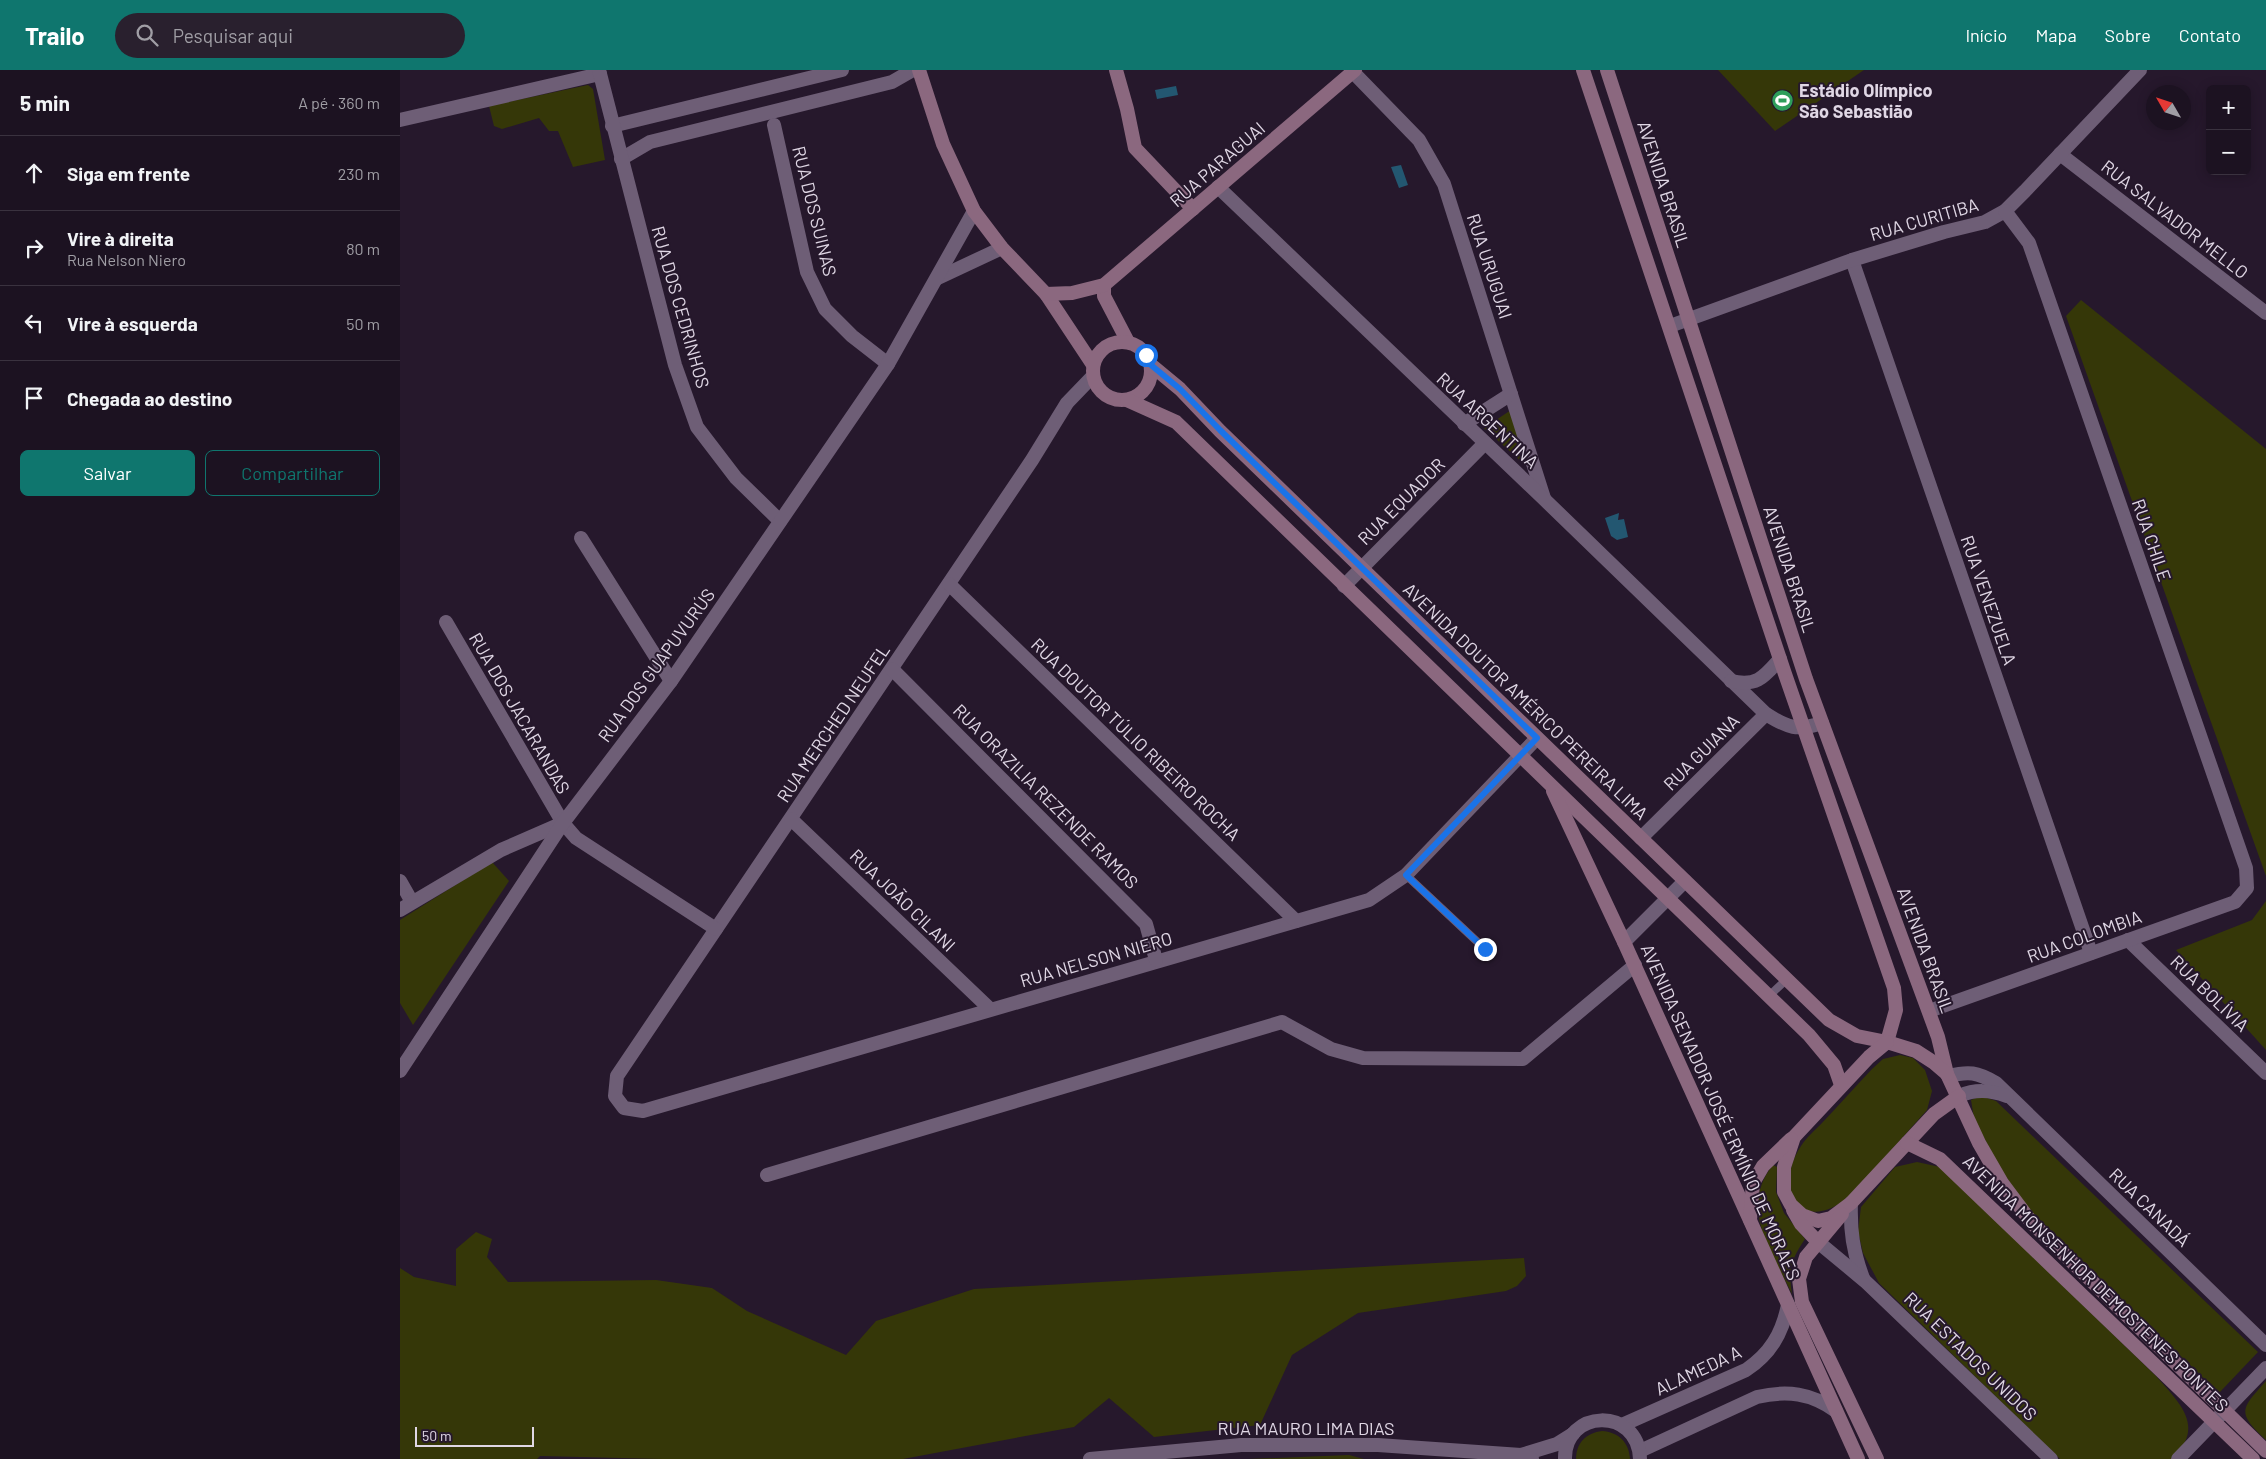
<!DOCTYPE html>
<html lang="pt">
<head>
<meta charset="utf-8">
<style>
  :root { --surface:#1c1221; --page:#29202e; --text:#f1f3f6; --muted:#a09ea5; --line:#3a323f; --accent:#0f766e }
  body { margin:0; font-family:Barlow,sans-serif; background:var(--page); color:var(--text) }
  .controls { position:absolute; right:15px; top:15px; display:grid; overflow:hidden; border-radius:8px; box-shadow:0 2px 12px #0003 }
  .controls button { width:45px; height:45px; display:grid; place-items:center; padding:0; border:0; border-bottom:1px solid var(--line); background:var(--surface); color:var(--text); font:25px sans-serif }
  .compass { position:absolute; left:1746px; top:15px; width:45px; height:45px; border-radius:50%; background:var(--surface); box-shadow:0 2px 12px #0003; rotate:309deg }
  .scale { position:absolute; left:15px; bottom:12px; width:119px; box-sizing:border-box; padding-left:5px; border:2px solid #e0d7e5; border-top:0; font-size:14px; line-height:18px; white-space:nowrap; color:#e0d7e5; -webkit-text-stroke:4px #26182c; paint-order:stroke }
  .stop { position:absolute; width:15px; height:15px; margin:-11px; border:4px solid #1a73e8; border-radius:50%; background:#fff }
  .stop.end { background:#1a73e8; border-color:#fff; box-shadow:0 1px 5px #0008 }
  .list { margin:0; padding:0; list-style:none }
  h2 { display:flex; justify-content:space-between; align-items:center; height:65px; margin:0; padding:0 20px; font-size:21px }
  h2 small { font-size:16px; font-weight:400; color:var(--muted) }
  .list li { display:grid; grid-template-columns:32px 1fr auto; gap:15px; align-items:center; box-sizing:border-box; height:75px; padding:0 20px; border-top:1px solid var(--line) }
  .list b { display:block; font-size:19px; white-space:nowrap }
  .list p { margin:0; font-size:16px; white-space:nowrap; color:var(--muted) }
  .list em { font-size:16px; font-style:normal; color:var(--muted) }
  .actions { display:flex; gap:10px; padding:15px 20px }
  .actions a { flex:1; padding:11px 0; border:1px solid var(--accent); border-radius:8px; text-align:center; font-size:18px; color:var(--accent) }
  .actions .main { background:var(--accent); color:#fff }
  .icon { flex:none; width:28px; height:28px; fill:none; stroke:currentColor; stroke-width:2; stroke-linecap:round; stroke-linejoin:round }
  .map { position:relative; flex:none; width:1866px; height:1389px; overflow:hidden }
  header { display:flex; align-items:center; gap:30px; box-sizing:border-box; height:70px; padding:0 25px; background:var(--accent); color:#fff }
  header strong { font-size:24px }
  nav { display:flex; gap:28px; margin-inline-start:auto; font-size:18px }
  .search { width:350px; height:45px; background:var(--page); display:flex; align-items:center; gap:12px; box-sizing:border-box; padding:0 18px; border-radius:28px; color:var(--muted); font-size:19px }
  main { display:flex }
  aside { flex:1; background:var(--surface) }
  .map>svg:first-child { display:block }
  .green { fill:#353708 }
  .water { fill:#235771 }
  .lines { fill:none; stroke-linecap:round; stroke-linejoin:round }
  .service { stroke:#6e5e76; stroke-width:8 }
  .minor { stroke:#6e5e76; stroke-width:14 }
  .tertiary { stroke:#6e5e76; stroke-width:14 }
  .secondary { stroke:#8b687f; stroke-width:14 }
  .route { stroke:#1a73e8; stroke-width:6 }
  .labels { text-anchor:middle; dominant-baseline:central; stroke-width:4; stroke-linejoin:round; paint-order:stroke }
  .poi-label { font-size:18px; font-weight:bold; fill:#e0d7e5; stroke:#26182c; text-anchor:start }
  .street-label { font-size:18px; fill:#e0d7e5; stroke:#26182c }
</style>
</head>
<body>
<header>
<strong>Trailo</strong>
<div class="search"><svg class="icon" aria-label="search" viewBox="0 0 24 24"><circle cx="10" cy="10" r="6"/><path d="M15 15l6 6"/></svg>Pesquisar aqui</div>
<nav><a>Início</a><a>Mapa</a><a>Sobre</a><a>Contato</a></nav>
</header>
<main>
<aside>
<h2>5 min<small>A pé · 360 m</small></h2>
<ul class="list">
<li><svg class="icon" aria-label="ahead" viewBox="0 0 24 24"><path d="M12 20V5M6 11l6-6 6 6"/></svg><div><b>Siga em frente</b></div><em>230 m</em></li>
<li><svg class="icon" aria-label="right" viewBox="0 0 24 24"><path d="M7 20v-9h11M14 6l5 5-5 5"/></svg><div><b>Vire à direita</b><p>Rua Nelson Niero</p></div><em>80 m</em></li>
<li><svg class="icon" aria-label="left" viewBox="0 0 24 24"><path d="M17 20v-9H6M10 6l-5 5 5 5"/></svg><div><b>Vire à esquerda</b></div><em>50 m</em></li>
<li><svg class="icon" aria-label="arrive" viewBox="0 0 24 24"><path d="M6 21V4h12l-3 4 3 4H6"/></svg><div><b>Chegada ao destino</b></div></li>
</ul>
<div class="actions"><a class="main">Salvar</a><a>Compartilhar</a></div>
</aside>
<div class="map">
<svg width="1866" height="1389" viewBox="0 0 1866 1389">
  <rect width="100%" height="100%" fill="#26182c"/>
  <g class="green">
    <path d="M1318,0H1464L1375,61Z"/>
    <path d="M188,15L193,19L205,90L173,97L158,61H149L139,48L102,59L94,56L89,36Z"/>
    <path d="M1681,230L1866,379V806L1666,246Z"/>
    <path d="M1111,340L1125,395L1084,358Z"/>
    <path d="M92,792L109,811L13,955L0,933V850Z"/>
    <path d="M1866,831V980L1776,880L1852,850Z"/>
    <path d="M1500,985L1513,988L1525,1000L1532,1021L1527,1040L1450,1126C1401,1167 1372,1120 1401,1076C1406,1068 1415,1060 1422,1053C1439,1035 1455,1017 1472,999L1483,989Z"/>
    <path d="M1581,1026L1596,1031L1858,1282L1819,1323L1629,1139L1599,1097L1574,1048L1571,1030Z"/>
    <path d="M1517,1092L1540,1097L1756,1306C1780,1334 1806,1356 1772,1389H1660L1479,1213L1463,1183L1458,1161L1461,1137L1495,1097Z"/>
    <path d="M1373,1095L1377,1097L1376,1122L1384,1143L1405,1169C1391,1190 1388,1199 1392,1224C1372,1182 1338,1138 1373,1095Z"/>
    <path d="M76,1162L92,1169L87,1187L108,1212L256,1210L312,1218L347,1241L446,1285L476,1251L574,1219L1124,1188L1126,1206L1117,1216L1106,1221L958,1243L892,1285L860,1355L754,1367L709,1328L674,1357L503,1389H262L140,1386L137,1389H0V1198L14,1207L56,1216V1179Z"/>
    <path d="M1866,1311V1370C1836,1342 1841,1339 1866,1311Z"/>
    <path d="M1202,1361C1218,1362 1229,1372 1230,1389H1176C1176,1373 1186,1363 1202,1361Z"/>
    <path d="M949,1385L964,1389H848Z"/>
  </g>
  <g class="water">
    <path d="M776,16L778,25L757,29L755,20Z"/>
    <path d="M1001,95L1008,115L999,118L991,97Z"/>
    <path d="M1219,443L1218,450L1224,449L1228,467L1217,470L1211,466L1205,448Z"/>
  </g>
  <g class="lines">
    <g class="service">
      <path d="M1006,805L1085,879"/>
      <path d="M1369,926L1387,909"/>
    </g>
    <g class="minor">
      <path d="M953,2L1019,70L1044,114L1144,428"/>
      <path d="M0,50L200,4"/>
      <path d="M374,55L407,202L425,239L452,266L488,294"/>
      <path d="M212,56L442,0"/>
      <path d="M1660,84L1866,243"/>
      <path d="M221,89L250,72L492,12L513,0"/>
      <path d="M818,117L1144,429L1366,644C1388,658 1397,661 1422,653"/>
      <path d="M1452,190L1691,883"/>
      <path d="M1270,256L1452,190L1544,162L1585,152L1605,141L1625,121L1740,0"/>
      <path d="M693,306L667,333L632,390L217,1006L215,1026L224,1038L243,1041L969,830L1006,805L1137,668"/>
      <path d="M1064,354L1111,324"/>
      <path d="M181,468L271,611"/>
      <path d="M549,514L896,851"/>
      <path d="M944,516L1085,373"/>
      <path d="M46,552L163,753L176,768L316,859"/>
      <path d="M492,599L746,854L756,890"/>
      <path d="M1331,611C1357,617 1364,607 1380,589"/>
      <path d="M391,749L590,939"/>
      <path d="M1241,768L1366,644"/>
      <path d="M0,811L12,832"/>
      <path d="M1728,870L1866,1003"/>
      <path d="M1224,872L1285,811"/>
      <path d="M1529,941L1835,832L1847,818L1846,798L1629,173L1605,141"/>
      <path d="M1548,1006C1569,1001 1577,1002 1596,1013L1866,1275"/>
      <path d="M1559,1026C1576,1019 1589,1020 1607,1026"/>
      <path d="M367,1105L882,952L931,979L963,988L1123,989L1235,895"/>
      <path d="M1451,1133C1450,1160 1453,1182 1463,1208"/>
      <path d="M1418,1172L1465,1211L1651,1389"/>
      <path d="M1222,1355L1346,1300C1370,1284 1382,1264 1388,1235"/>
      <path d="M1240,1381L1357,1327C1387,1320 1411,1323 1436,1341"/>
      <path d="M1121,1385L1157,1374L1173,1364"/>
      <path d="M690,1389L841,1375H978L1121,1385L1132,1389"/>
      <path d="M1165,1389C1164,1339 1238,1336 1240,1389"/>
      <path d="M1778,1389L1866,1298"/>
    </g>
    <g class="tertiary">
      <path d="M199,0L275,295L297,357L336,408L380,451"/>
      <path d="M538,208L602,178"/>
      <path d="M0,840L101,780L163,753"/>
      <path d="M0,1001L163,753L271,611L488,294L574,141"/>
    </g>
    <g class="secondary">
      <path d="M519,0L543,74L574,141L602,178L646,224L693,295"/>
      <path d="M716,0L727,39L735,78L793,139"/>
      <path d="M1183,0L1385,604L1494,918L1496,940L1487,972"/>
      <path d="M1207,0L1406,609L1538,967L1547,1004L1579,1073L1602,1113L1632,1153L1866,1381"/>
      <path d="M704,215V226L728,272"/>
      <path d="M646,224L672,223L704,215L955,0"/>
      <circle cx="722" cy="301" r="29"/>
      <path d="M751,295L780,319L820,361L1429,950L1457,966L1487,972L1516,981L1533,992L1547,1004"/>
      <path d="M727,330L776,352L1409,965L1434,995L1441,1015"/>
      <path d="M1153,721L1224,872L1458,1389"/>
      <path d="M1487,972L1469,987L1394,1067L1384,1097V1122L1391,1135L1402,1145L1418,1151L1431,1148L1451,1133L1534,1044L1559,1026"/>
      <path d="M1507,1073L1540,1089L1853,1389"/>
      <path d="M1393,1140L1401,1154L1418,1172"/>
      <path d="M1442,1144L1406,1187L1399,1209L1402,1232L1477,1389"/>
      <path d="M1350,1150L1353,1113L1363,1096L1391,1069"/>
    </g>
  </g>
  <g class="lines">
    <path class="route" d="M746,285L751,295L780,319L820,360L1137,668L1006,805L1085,879"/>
  </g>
  <defs>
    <symbol id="stadium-disc" viewBox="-11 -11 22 22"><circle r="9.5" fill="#2e9e5b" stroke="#26182c"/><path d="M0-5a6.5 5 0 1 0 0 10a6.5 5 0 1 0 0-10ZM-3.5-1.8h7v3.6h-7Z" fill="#fff"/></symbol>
  </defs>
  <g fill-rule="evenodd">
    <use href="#stadium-disc" x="1370" y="18" width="25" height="25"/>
  </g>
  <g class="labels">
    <g class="poi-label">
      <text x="1399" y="20">Estádio Olímpico<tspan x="1399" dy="21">São Sebastião</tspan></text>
    </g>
    <g class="street-label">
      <text transform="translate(817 94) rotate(-41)">RUA PARAGUAI</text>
      <text transform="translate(1264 114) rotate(72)">AVENIDA BRASIL</text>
      <text transform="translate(415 141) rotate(76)">RUA DOS SUINAS</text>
      <text transform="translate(1524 149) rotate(-16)">RUA CURITIBA</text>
      <text transform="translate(1775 149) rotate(38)">RUA SALVADOR MELLO</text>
      <text transform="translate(1090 196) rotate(72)">RUA URUGUAI</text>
      <text transform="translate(281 237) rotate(74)">RUA DOS CEDRINHOS</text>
      <text transform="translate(1088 350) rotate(43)">RUA ARGENTINA</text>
      <text transform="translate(1001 431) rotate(-45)">RUA EQUADOR</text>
      <text transform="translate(1752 470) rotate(71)">RUA CHILE</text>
      <text transform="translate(1390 499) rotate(72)">AVENIDA BRASIL</text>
      <text transform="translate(1589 530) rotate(71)">RUA VENEZUELA</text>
      <text transform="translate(256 595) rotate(-54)">RUA DOS GUAPUVURÚS</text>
      <text transform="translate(1126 631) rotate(44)">AVENIDA DOUTOR AMÉRICO PEREIRA LIMA</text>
      <text transform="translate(120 643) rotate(60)">RUA DOS JACARANDAS</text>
      <text transform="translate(433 653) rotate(-56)">RUA MERCHED NEUFEL</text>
      <text transform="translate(736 669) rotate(44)">RUA DOUTOR TÚLIO RIBEIRO ROCHA</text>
      <text transform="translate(1301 682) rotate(-45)">RUA GUIANA</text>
      <text transform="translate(646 726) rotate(45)">RUA ORAZILIA REZENDE RAMOS</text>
      <text transform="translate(503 830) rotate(44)">RUA JOÃO CILANI</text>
      <text transform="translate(1684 866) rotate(-20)">RUA COLOMBIA</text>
      <text transform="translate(1526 880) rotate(70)">AVENIDA BRASIL</text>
      <text transform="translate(696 889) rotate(-16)">RUA NELSON NIERO</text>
      <text transform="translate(1810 923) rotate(44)">RUA BOLÍVIA</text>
      <text transform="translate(1321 1042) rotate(66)">AVENIDA SENADOR JOSÉ ERMÍNIO DE MORAES</text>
      <text transform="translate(1750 1137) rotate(44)">RUA CANADÁ</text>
      <text transform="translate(1696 1213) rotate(44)">AVENIDA MONSENHOR DEMOSTENES PONTES</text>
      <text transform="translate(1571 1286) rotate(44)">RUA ESTADOS UNIDOS</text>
      <text transform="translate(1298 1300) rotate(-25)">ALAMEDA A</text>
      <text x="906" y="1358">RUA MAURO LIMA DIAS</text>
    </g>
  </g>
</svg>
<div class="controls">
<button>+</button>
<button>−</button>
</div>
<svg class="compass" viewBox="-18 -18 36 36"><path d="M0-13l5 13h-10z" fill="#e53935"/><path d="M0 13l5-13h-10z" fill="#a09ea5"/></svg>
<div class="scale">50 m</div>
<div class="stop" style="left:746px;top:285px"></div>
<div class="stop end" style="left:1085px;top:879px"></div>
</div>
</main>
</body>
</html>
